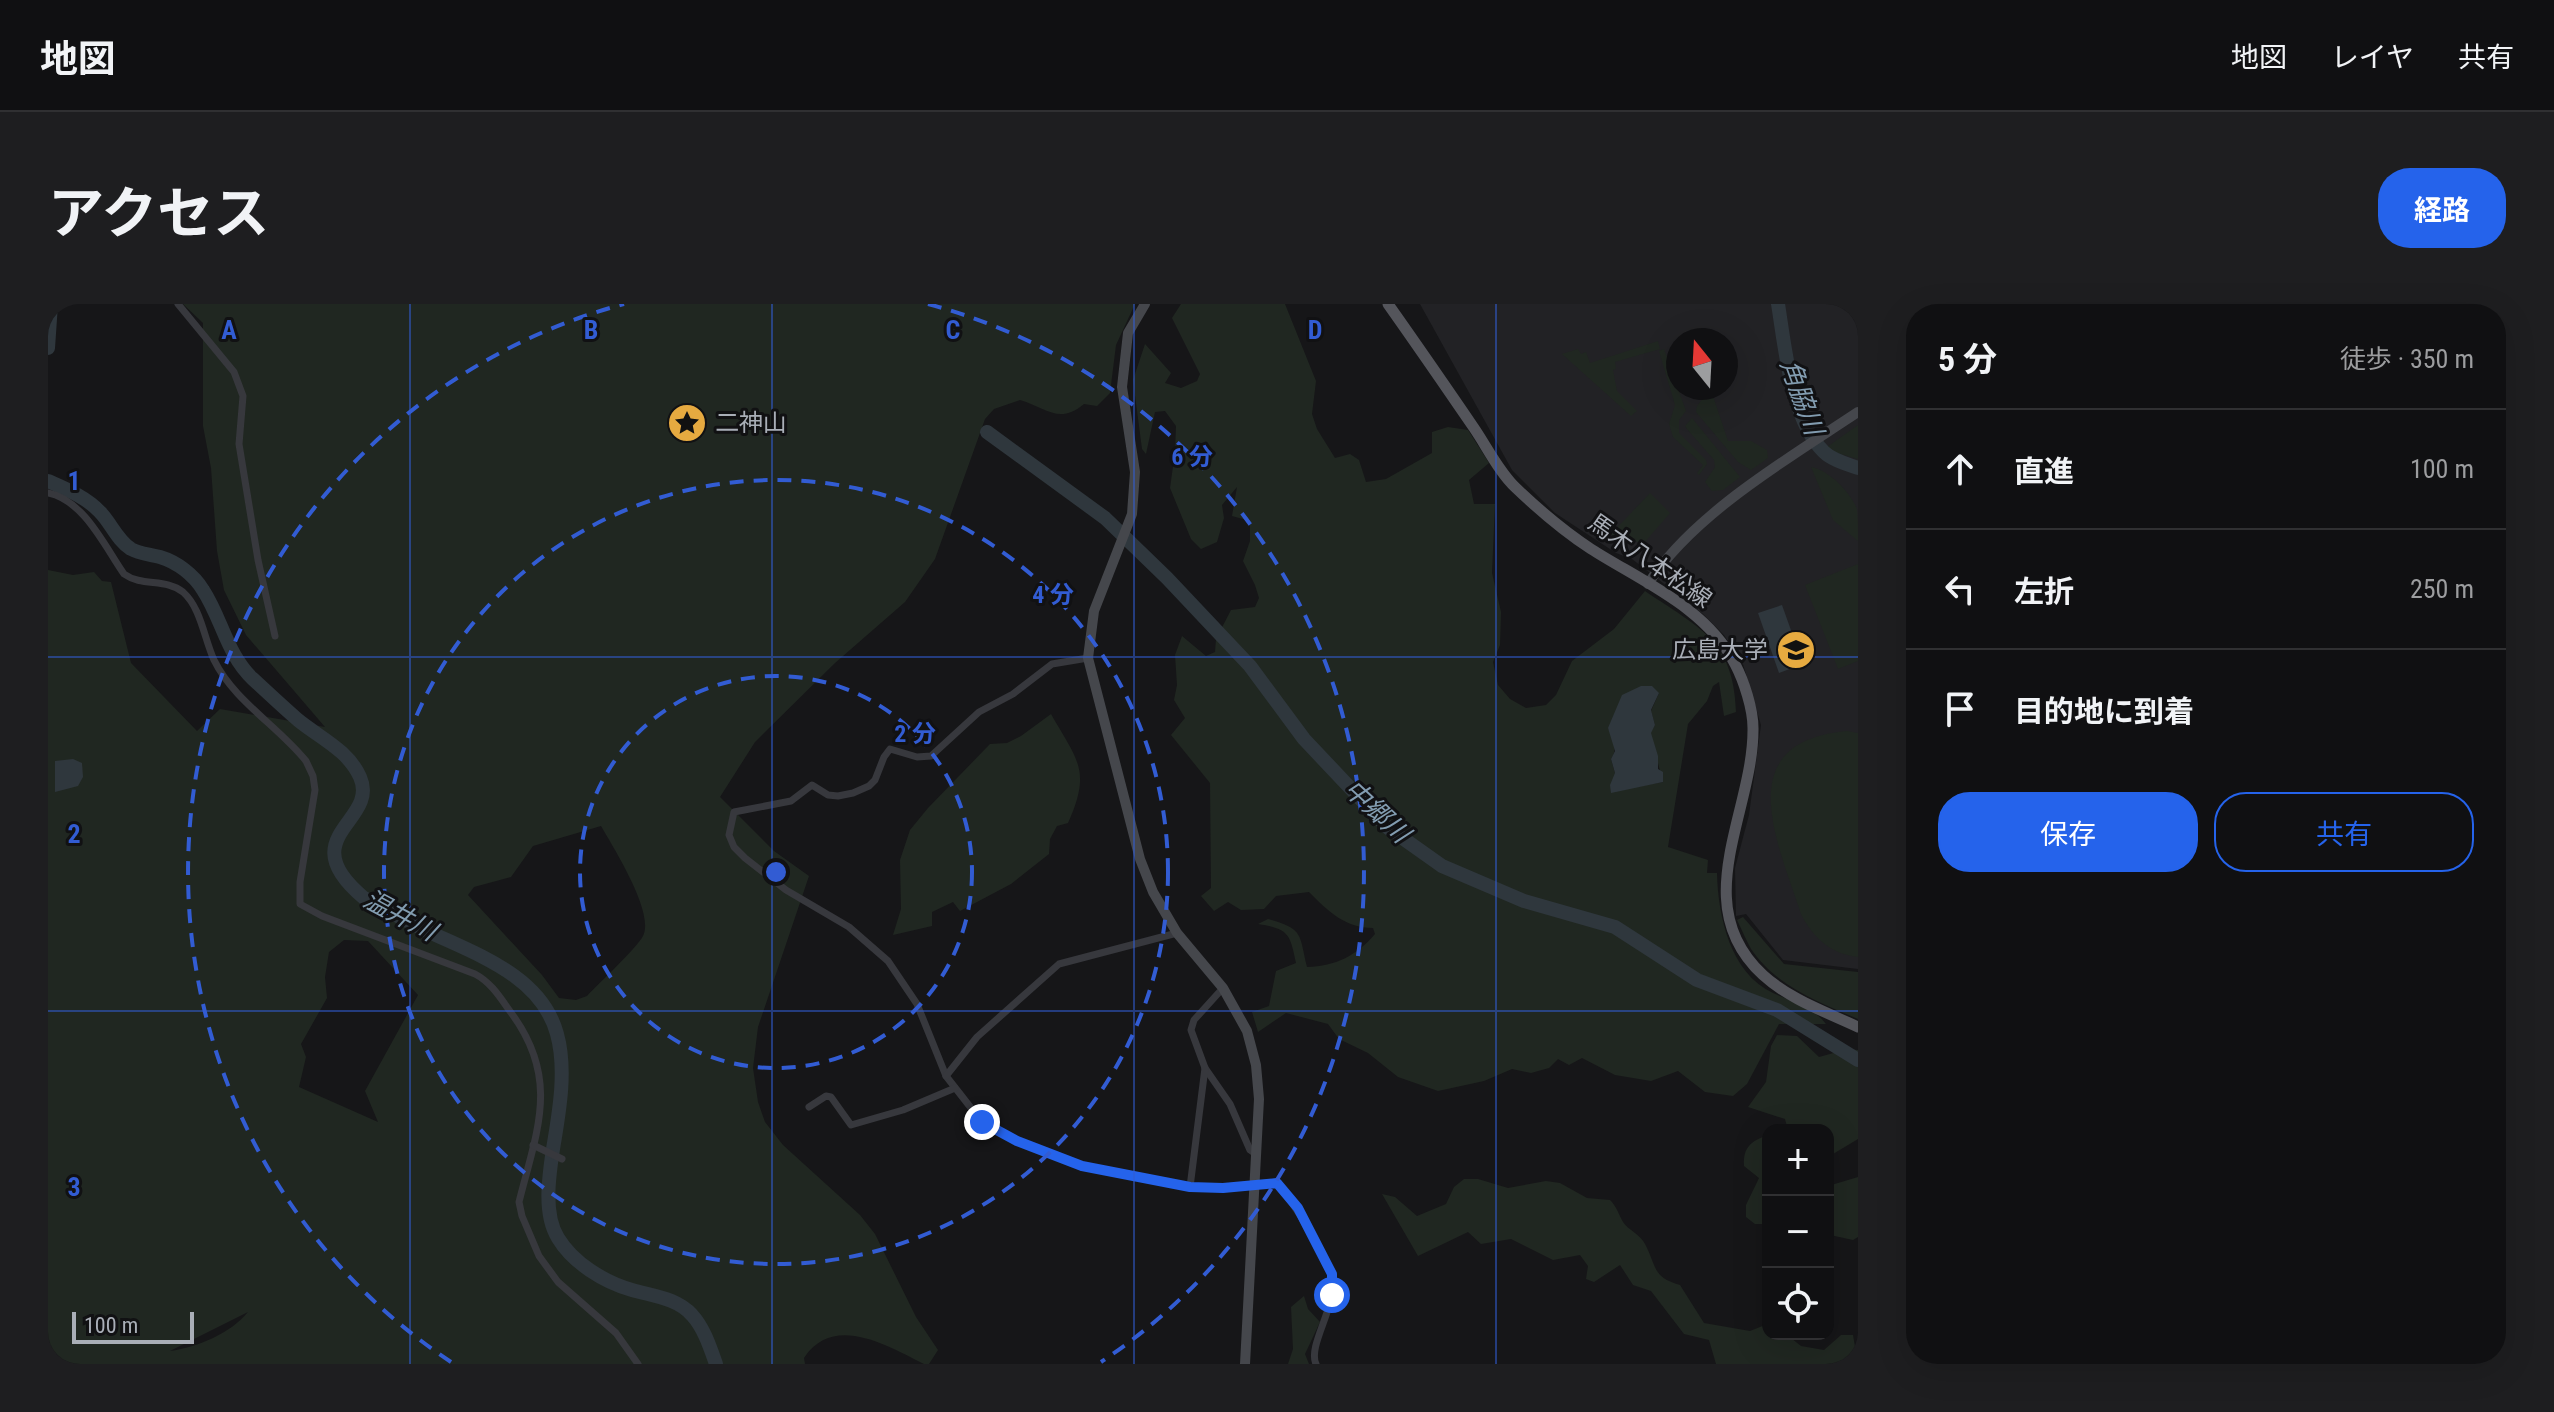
<!DOCTYPE html>
<html lang="ja">
<head>
<meta charset="utf-8">
<style>
  :root { --surface:#101012; --page:#1e1e20; --text:#f1f3f6; --muted:#9c9d9f; --line:#303032; --accent:#2563eb }
  body { margin:0; font-family:"Roboto Condensed","Noto Sans JP",sans-serif; background:var(--page); color:var(--text) }
  .controls { position:absolute; right:24px; bottom:24px; display:grid; overflow:hidden; border-radius:16px; box-shadow:0 8px 32px #0002 }
  .controls button { width:72px; height:72px; display:grid; place-items:center; padding:0; border:0; border-bottom:2px solid var(--line); background:var(--surface); color:var(--text); font:40px sans-serif }
  .compass { position:absolute; left:1618px; top:24px; width:72px; height:72px; border-radius:50%; background:var(--surface); box-shadow:0 8px 32px #0002; rotate:342deg }
  .scale { position:absolute; left:24px; bottom:20px; width:122px; box-sizing:border-box; padding-left:8px; border:4px solid #a9aeb7; border-top:0; font-size:22px; line-height:28px; white-space:nowrap; color:#a9aeb7; -webkit-text-stroke:6px #111113; paint-order:stroke }
  .stop { position:absolute; width:24px; height:24px; margin:-18px; border:6px solid #2563eb; border-radius:50%; background:#fff }
  .stop.end { background:#2563eb; border-color:#fff; box-shadow:0 2px 8px #0008 }
  .list { margin:0; padding:0; list-style:none }
  h2 { display:flex; justify-content:space-between; align-items:center; height:104px; margin:0; padding:0 32px; font-size:34px }
  h2 small { font-size:26px; font-weight:400; color:var(--muted) }
  .list li { display:grid; grid-template-columns:52px 1fr auto; gap:24px; align-items:center; box-sizing:border-box; height:120px; padding:0 32px; border-top:2px solid var(--line) }
  .list b { display:block; font-size:30px; white-space:nowrap }
  .list em { font-size:26px; font-style:normal; color:var(--muted) }
  .actions { display:flex; gap:16px; padding:24px 32px }
  .actions a { flex:1; padding:18px 0; border:2px solid var(--accent); border-radius:32px; text-align:center; font-size:28px; color:var(--accent) }
  .actions .main { background:var(--accent); color:#fff }
  .icon { flex:none; width:44px; height:44px; fill:none; stroke:currentColor; stroke-width:2; stroke-linecap:round; stroke-linejoin:round }
  .map { position:relative; flex:none; width:1810px; height:1060px; overflow:hidden; border-radius:32px }
  header { display:flex; align-items:center; gap:48px; box-sizing:border-box; height:112px; padding:0 40px; background:var(--surface); border-bottom:2px solid var(--line) }
  header strong { font-size:38px }
  nav { display:flex; gap:44px; margin-inline-start:auto; font-size:28px }
  .intro { display:flex; align-items:center; justify-content:space-between; box-sizing:border-box; height:192px; padding:0 48px }
  h1 { margin:0; font-size:56px }
  .button { padding:20px 36px; border-radius:32px; background:var(--accent); color:#fff; font-size:28px; font-weight:700 }
  main { display:flex; gap:48px; padding:0 48px }
  aside { flex:1; background:var(--surface); border-radius:32px; box-shadow:0 8px 32px #0002 }
  .map>svg:first-child { display:block }
  .built { fill:#222225; fill-rule:evenodd }
  .green { fill:#202721; fill-rule:evenodd }
  .water { fill:#2f373d }
  .lines { fill:none; stroke-linecap:round; stroke-linejoin:round }
  .river { stroke:#2f373d; stroke-width:14 }
  .street { stroke:#37383d; stroke-width:7 }
  .secondary { stroke:#45474c; stroke-width:10 }
  .primary { stroke:#54555b; stroke-width:11 }
  .route { stroke:#2563eb; stroke-width:10 }
  .grid { fill:none; stroke:#325cd3; stroke-width:2; stroke-opacity:0.55 }
  .ring { fill:none; stroke:#325cd3; stroke-width:4; stroke-dasharray:14 10 }
  .labels { text-anchor:middle; dominant-baseline:central; stroke-width:6; stroke-linejoin:round; paint-order:stroke }
  .poi-label { font-size:24px; fill:#a9aeb7; stroke:#111113; text-anchor:start }
  .street-label { font-size:24px; fill:#a9aeb7; stroke:#111113 }
  .water-label { font-size:26px; font-style:italic; fill:#829cb0; stroke:#111113 }
  .grid-label { font-size:26px; text-anchor:middle; font-weight:bold; fill:#325cd3; stroke:#111113; stroke-width:6; stroke-linejoin:round; paint-order:stroke }
  .centre { fill:#325cd3; stroke:#111113; stroke-width:4 }
  .ring-label { font-size:24px; text-anchor:middle; font-weight:bold; fill:#325cd3; stroke:#111113; stroke-width:6; stroke-linejoin:round; paint-order:stroke }
</style>
</head>
<body>
<header>
<strong>地図</strong>
<nav><a>地図</a><a>レイヤ</a><a>共有</a></nav>
</header>
<div class="intro"><h1>アクセス</h1><a class="button">経路</a></div>
<main>
<div class="map">
<svg width="1810" height="1060" viewBox="0 0 1810 1060">
  <rect width="100%" height="100%" fill="#161618"/>
  <path class="built" d="M1372,0H1810V665L1735,656L1698,610L1688,612L1687,564L1701,511L1713,421L1695,360L1676,331L1655,310L1584,255L1568,249L1507,209L1464,166ZM1630,36H1678V84H1630Z"/>
  <g class="green">
    <path d="M135,0H1087L1068,41L1062,89L1049,102L1036,100C1011,121 999,104 972,96L946,105L937,115L887,255L857,298L787,359L707,438L672,493L726,547L761,572L710,723L705,764L710,798L717,818L735,841L812,911L827,930L868,1013L890,1046L881,1060H876C839,1042 786,1009 756,1054L757,1060H0V266L25,271L46,268L54,277L63,278L83,359L149,427L172,405L277,423L198,331L176,286L169,247L163,164L155,122V19ZM553,522C565,543 607,609 595,632C588,645 551,679 539,692L528,696L511,694L494,671L420,591L426,583L463,573L485,542ZM296,636L320,637L370,691L317,787L330,818L251,783L258,753L253,740L279,694L277,673L281,648ZM200,1008C183,1029 150,1043 122,1047Z"/>
    <path d="M1133,0H1237L1268,77L1264,110L1269,125L1287,154L1302,150L1311,156L1318,178L1338,175L1384,149V128L1400,123L1420,126L1441,159L1421,176L1426,200H1447L1444,269L1453,308L1452,341L1445,358L1450,381L1462,395L1478,404L1498,401L1508,391L1524,357L1566,325L1597,287C1651,324 1686,336 1688,408L1676,412L1671,378L1665,382L1659,397L1640,420L1620,543L1660,556L1659,569H1669C1670,612 1682,669 1725,689C1744,698 1764,702 1778,720H1731L1699,780L1685,792L1657,788L1630,767L1603,777L1567,771L1534,754L1521,761L1510,755L1501,764L1483,769L1464,765L1436,777L1390,787L1350,773L1320,749L1291,735L1280,720L1238,709L1210,728L1204,708L1221,702L1228,667L1248,659C1242,630 1241,625 1210,620L1220,615C1256,625 1251,630 1259,663C1288,662 1308,652 1327,630L1325,624C1297,624 1280,607 1261,588L1228,592L1216,605L1193,606L1180,598L1166,607L1153,592L1163,584L1162,479L1123,431L1137,414L1126,396L1129,381L1127,351L1134,332L1158,352L1167,348L1168,335L1183,306L1207,303L1211,294L1207,281L1195,257L1202,237V217L1184,212L1189,183L1174,201L1176,214L1169,238L1153,245L1143,235L1122,184L1127,148L1128,122L1117,107L1107,108L1098,150L1094,145L1085,76L1097,40L1123,69L1117,79L1133,84L1149,77L1152,70L1124,14ZM1611,389L1603,407L1607,421L1602,429L1615,478L1587,483L1567,469L1563,455C1570,444 1566,435 1560,424Z"/>
    <path d="M1610,37L1612,45L1567,58L1568,65L1565,66L1569,87L1589,107L1583,112L1514,50L1530,45L1533,50L1538,48L1542,59Z"/>
    <path d="M1616,45L1638,107L1631,116V129L1658,156L1659,160L1651,171L1649,169L1655,161L1625,133L1621,120L1627,101L1611,47Z"/>
    <path d="M1663,84H1674L1664,89L1680,137H1703L1719,146L1720,154L1703,166L1690,158L1648,108L1649,102Z"/>
    <path d="M1644,114L1692,173L1675,186L1664,187L1657,178L1667,163L1666,156L1639,125L1637,122Z"/>
    <path d="M1810,121V155L1786,148L1779,143Z"/>
    <path d="M1763,163C1781,166 1802,188 1809,205C1810,213 1810,227 1810,237L1785,216Z"/>
    <path d="M1602,189L1622,209L1596,239L1567,234L1563,230Z"/>
    <path d="M1810,260V357L1790,365L1757,281Z"/>
    <path d="M1003,410C1029,456 1044,466 1020,519L1009,522L1002,535L1001,550L963,580L912,607L905,598L884,608V622L845,631L853,605L852,556L862,526L880,504L942,440L959,439L973,432Z"/>
    <path d="M1799,427L1810,429V653C1783,650 1765,634 1753,610C1730,538 1680,438 1799,427Z"/>
    <path d="M1695,613L1736,660L1810,668V715C1771,698 1728,682 1703,645C1698,636 1694,626 1689,616Z"/>
    <path d="M1729,731L1749,732L1771,753L1800,745L1810,746V835L1780,853V826H1740L1737,815L1700,803L1718,778L1723,742Z"/>
    <path d="M1720,831V920H1707L1698,913V901L1711,874L1696,862C1695,843 1703,837 1720,831Z"/>
    <path d="M1810,873V933L1805,936L1782,931L1780,882Z"/>
    <path d="M1416,875H1430L1460,884L1498,877L1512,879L1539,894L1562,896C1569,903 1570,909 1575,918C1580,926 1592,930 1597,940C1609,963 1604,973 1632,981L1656,1019L1702,1027L1717,1021L1720,1023V1030H1738L1753,1042L1776,1046L1793,1031H1805L1810,1060H1668L1661,1036L1636,1030L1603,987L1585,981L1572,961L1546,978L1538,975L1540,962L1532,951L1505,956L1463,935L1433,940L1420,928L1370,952L1334,890L1347,893L1369,912L1398,900L1406,883Z"/>
    <path d="M1256,992L1260,1005L1272,1018L1257,1050L1261,1060H1240L1245,1045L1243,1003Z"/>
  </g>
  <g class="water">
    <path d="M1734,301L1755,360L1731,369L1710,309Z"/>
    <path d="M1593,382H1604L1611,389L1603,406L1607,421L1603,429L1610,452V465L1615,468V478L1563,489L1562,481L1567,469L1563,455L1567,447L1560,424L1574,391Z"/>
    <path d="M25,455L34,459L35,473L30,482L7,488V457Z"/>
  </g>
  <g class="lines">
    <g class="river">
      <path d="M1730,0C1737,43 1743,116 1776,148C1784,156 1799,160 1810,164"/>
      <path d="M0,44L3,0"/>
      <path d="M939,128L1057,214L1119,274L1202,362L1256,435L1339,523L1394,562L1476,597L1567,623L1649,676L1729,706L1810,756"/>
      <path d="M0,177C18,185 38,193 52,208C63,219 69,236 83,245C92,250 102,250 112,253C129,258 146,271 155,286C174,315 179,351 205,375C220,389 235,403 250,416C272,434 300,446 312,473C332,518 242,532 316,594C335,604 355,615 375,625C424,649 493,670 509,730C519,766 511,809 505,845C501,872 495,910 510,934C525,959 556,978 584,986C605,992 629,994 644,1011C656,1024 662,1043 668,1060"/>
    </g>
    <g class="street">
      <path d="M130,0L186,68L195,92L191,140L210,256L227,332"/>
      <path d="M0,189C36,196 57,243 76,270C94,283 118,274 135,288C153,304 156,334 166,356C186,397 230,422 258,457L265,472L267,486L252,578V600L274,612L427,670C444,679 453,695 464,710C512,776 489,826 471,898L474,912L491,952L510,978L568,1029L590,1060"/>
      <path d="M1040,354L1004,360L965,390L931,408L883,452L869,453L842,445L836,453L827,476L821,482L805,489L790,492L780,491L764,481L743,497L686,508L681,531L686,543L697,554L738,586L801,623L840,657L869,700L898,772L934,818L969,837L1034,862L1142,883L1175,884L1229,879C1247,901 1260,922 1272,948C1276,955 1282,963 1284,970C1291,1000 1259,1041 1268,1060"/>
      <path d="M1157,764L1182,800L1202,846L1209,851"/>
      <path d="M898,772L929,733L1011,660L1129,629"/>
      <path d="M761,803L778,792L783,793L803,821L855,806L907,784"/>
      <path d="M485,841L514,855"/>
      <path d="M1142,883L1157,764L1143,726L1146,716L1175,684"/>
    </g>
    <g class="secondary">
      <path d="M1097,0L1080,29L1074,83L1087,168L1084,210L1046,307L1040,354L1092,555L1105,588L1129,629L1175,684L1199,727L1208,761L1211,795L1197,1060"/>
      <path d="M1600,280C1645,210 1741,154 1810,108"/>
    </g>
    <path class="primary" d="M1340,0C1369,41 1398,83 1426,124C1439,143 1451,168 1468,184C1490,205 1517,228 1543,245C1593,277 1659,304 1687,360C1696,377 1705,405 1705,424C1706,508 1638,600 1715,671C1741,695 1778,708 1810,723"/>
  </g>
  <g class="lines">
    <path class="route" d="M934,818L969,837L1034,862L1142,883L1175,884L1229,879L1250,904L1284,970V991"/>
  </g>
  <path class="grid" d="M362,0V1060M724,0V1060M1086,0V1060M1448,0V1060M0,353H1810M0,707H1810"/>
  <g class="ring">
    <circle cx="728" cy="568" r="196"/>
    <circle cx="728" cy="568" r="392"/>
    <path d="M403 1058A588 588 0 0 1 576 0M880 0A588 588 0 0 1 1053 1058"/>
  </g>
  <defs>
    <symbol id="sight-disc" viewBox="-11 -11 22 22"><circle r="9.5" fill="#e6aa40" stroke="#111113"/><path d="M0-6L1.8-2.2L6-1.7L2.9 1.2L3.7 5.4L0 3.3L-3.7 5.4L-2.9 1.2L-6-1.7L-1.8-2.2Z" fill="#111"/></symbol>
    <symbol id="university-disc" viewBox="-11 -11 22 22"><circle r="9.5" fill="#e6aa40" stroke="#111113"/><path d="M0-5L7-2L0 1L-7-2ZM-4 1L0 2.5L4 1V4Q0 6-4 4Z" fill="#111"/></symbol>
  </defs>
  <g fill-rule="evenodd">
    <use href="#sight-disc" x="617" y="97" width="44" height="44"/>
    <use href="#university-disc" x="1726" y="324" width="44" height="44"/>
  </g>
  <g class="labels">
    <g class="poi-label">
      <text x="667" y="119">二神山</text>
      <text x="1720" y="346" text-anchor="end">広島大学</text>
    </g>
    <g class="street-label">
      <text transform="translate(1602 257) rotate(35)">馬木八本松線</text>
    </g>
    <g class="water-label">
      <text transform="translate(1754 93) rotate(70)">角脇川</text>
      <text transform="translate(1329 507) rotate(43)">中郷川</text>
      <text transform="translate(352 611) rotate(28)">温井川</text>
    </g>
  </g>
  <g class="grid-label">
    <text x="181" y="35">A</text>
    <text x="543" y="35">B</text>
    <text x="905" y="35">C</text>
    <text x="1267" y="35">D</text>
    <text x="26" y="186">1</text>
    <text x="26" y="539">2</text>
    <text x="26" y="892">3</text>
  </g>
  <circle cx="728" cy="568" r="12" class="centre"/>
  <g class="ring-label">
    <text x="1144" y="161">6 分</text>
    <text x="1005" y="299">4 分</text>
    <text x="867" y="438">2 分</text>
  </g>
</svg>
<div class="controls">
<button>+</button>
<button>−</button>
<button><svg class="icon" aria-label="locate" viewBox="0 0 24 24"><circle cx="12" cy="12" r="6"/><path d="M12 2v4M12 18v4M2 12h4M18 12h4"/></svg></button>
</div>
<svg class="compass" viewBox="-18 -18 36 36"><path d="M0-13l5 13h-10z" fill="#e53935"/><path d="M0 13l5-13h-10z" fill="#9c9d9f"/></svg>
<div class="scale">100 m</div>
<div class="stop" style="left:1284px;top:991px"></div>
<div class="stop end" style="left:934px;top:818px"></div>
</div>
<aside>
<h2>5 分<small>徒歩 · 350 m</small></h2>
<ul class="list">
<li><svg class="icon" aria-label="ahead" viewBox="0 0 24 24"><path d="M12 20V5M6 11l6-6 6 6"/></svg><div><b>直進</b></div><em>100 m</em></li>
<li><svg class="icon" aria-label="left" viewBox="0 0 24 24"><path d="M17 20v-9H6M10 6l-5 5 5 5"/></svg><div><b>左折</b></div><em>250 m</em></li>
<li><svg class="icon" aria-label="arrive" viewBox="0 0 24 24"><path d="M6 21V4h12l-3 4 3 4H6"/></svg><div><b>目的地に到着</b></div></li>
</ul>
<div class="actions"><a class="main">保存</a><a>共有</a></div>
</aside>
</main>
</body>
</html>
